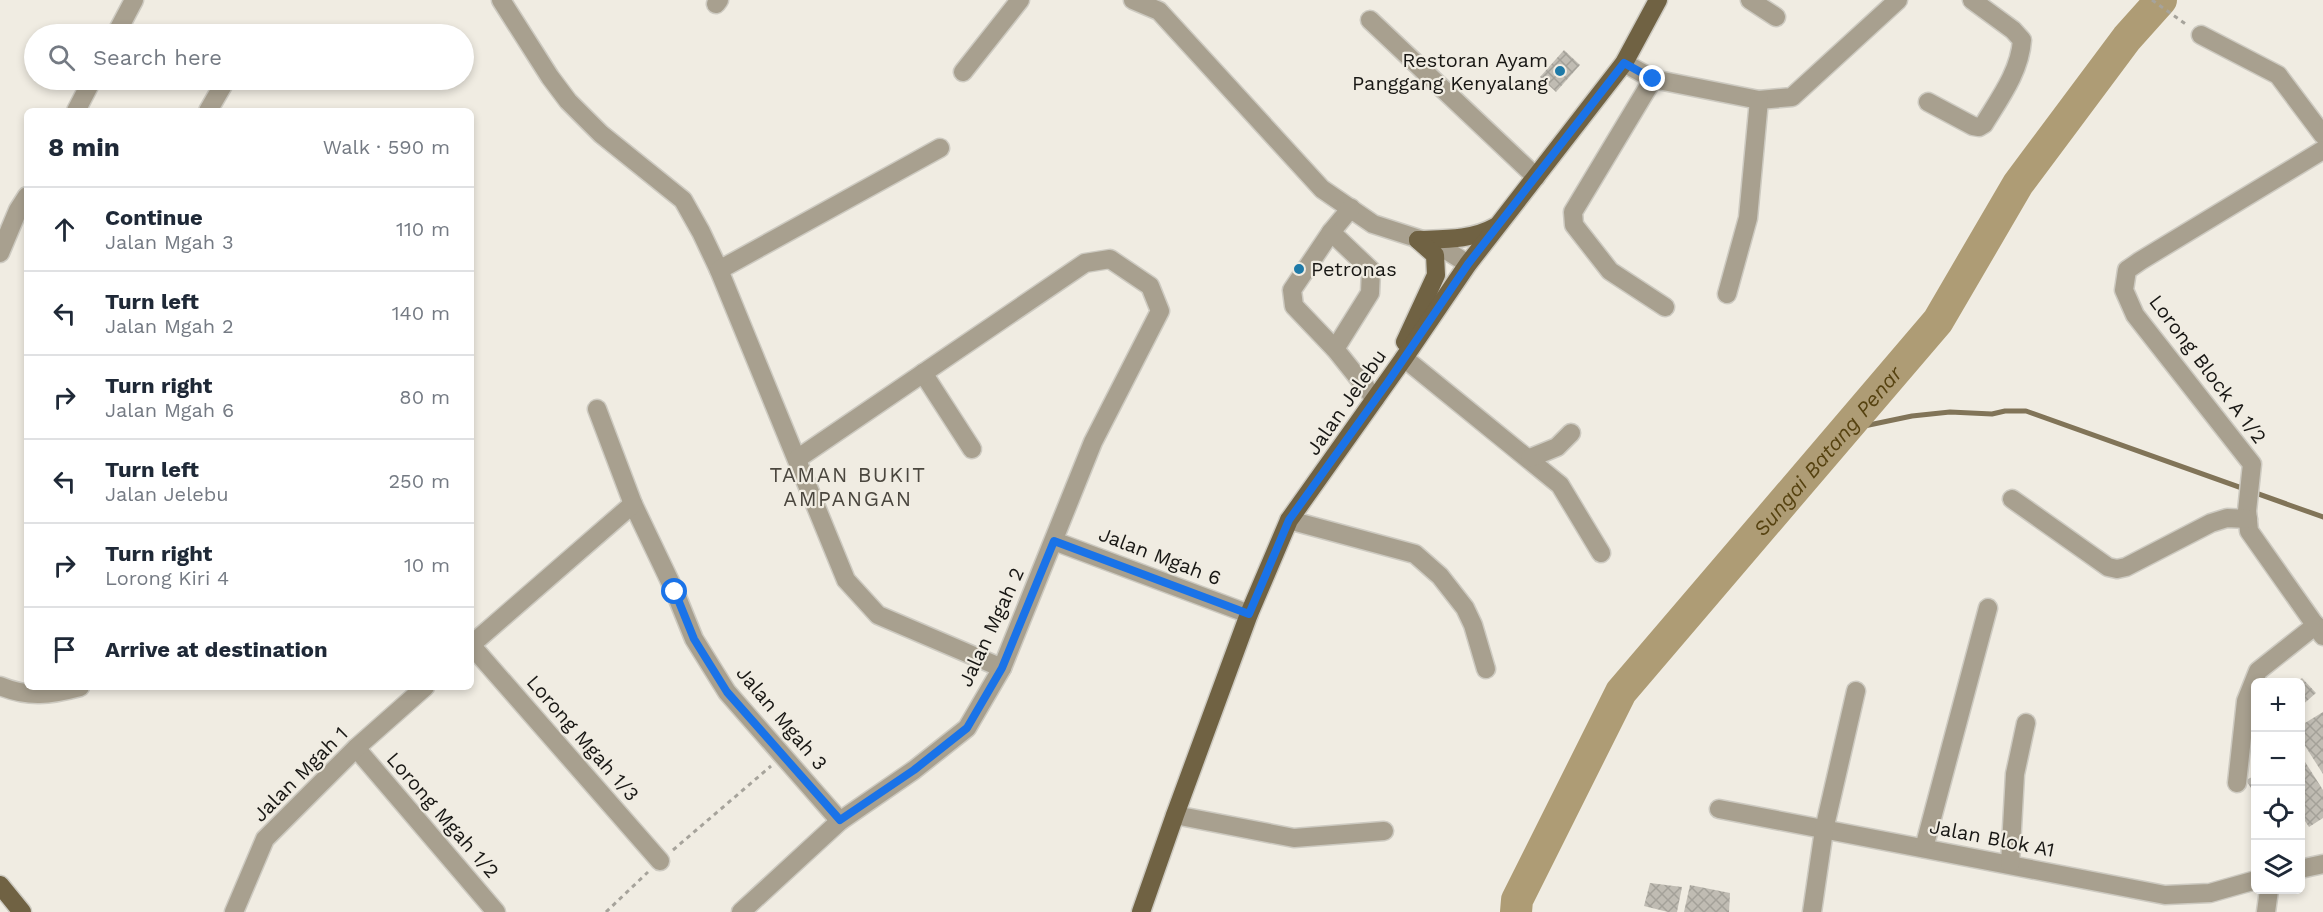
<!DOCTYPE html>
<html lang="en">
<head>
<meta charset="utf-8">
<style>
  :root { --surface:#fff; --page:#f6f6f7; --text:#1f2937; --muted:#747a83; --line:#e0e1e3 }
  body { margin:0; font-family:"Work Sans",sans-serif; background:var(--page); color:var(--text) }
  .controls { position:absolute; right:18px; bottom:18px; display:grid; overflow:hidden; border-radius:9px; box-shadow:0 3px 9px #0003 }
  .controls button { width:54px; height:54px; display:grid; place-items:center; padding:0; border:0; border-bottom:2px solid var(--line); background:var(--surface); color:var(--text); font:30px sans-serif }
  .stop { position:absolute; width:18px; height:18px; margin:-14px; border:4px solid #1a73e8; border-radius:50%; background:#fff }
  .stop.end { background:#1a73e8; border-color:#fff; box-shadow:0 2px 6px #0008 }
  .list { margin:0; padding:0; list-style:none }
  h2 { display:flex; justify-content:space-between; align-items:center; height:78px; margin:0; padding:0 24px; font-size:26px }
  h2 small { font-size:20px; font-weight:400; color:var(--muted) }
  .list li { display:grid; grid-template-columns:39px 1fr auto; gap:18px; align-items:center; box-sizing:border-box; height:84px; padding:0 24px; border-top:2px solid var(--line) }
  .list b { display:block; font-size:22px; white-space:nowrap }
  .list p { margin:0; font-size:20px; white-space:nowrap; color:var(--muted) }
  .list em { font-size:20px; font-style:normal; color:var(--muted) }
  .icon { flex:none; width:33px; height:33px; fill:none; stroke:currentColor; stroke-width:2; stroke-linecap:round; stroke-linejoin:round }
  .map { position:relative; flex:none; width:2323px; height:912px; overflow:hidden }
  .search { position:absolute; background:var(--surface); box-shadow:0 3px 9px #0003; left:24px; top:24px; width:450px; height:66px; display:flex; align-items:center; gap:15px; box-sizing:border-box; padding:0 21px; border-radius:33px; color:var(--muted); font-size:22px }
  .panel { position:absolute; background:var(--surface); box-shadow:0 3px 9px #0003; left:24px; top:108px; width:450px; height:582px; border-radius:9px }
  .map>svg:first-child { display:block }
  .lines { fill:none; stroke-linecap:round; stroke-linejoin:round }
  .stream { stroke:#817458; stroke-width:5 }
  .river { stroke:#ae9c75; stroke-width:32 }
  .building { fill:url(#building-cross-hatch) }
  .minor-casing { stroke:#cdcac1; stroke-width:21 }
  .major-casing { stroke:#cdcac1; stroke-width:21 }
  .path { stroke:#a6a39b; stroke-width:3; stroke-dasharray:4.5 4.5; stroke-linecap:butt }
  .minor { stroke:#a8a08f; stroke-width:18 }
  .major { stroke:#706243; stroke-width:18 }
  .route { stroke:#1a73e8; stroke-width:8 }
  .poi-dot { fill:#1e7aa8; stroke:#f0ece2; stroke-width:2 }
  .labels { text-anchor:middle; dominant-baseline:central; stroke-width:4.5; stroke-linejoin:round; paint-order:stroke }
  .poi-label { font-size:20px; fill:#181714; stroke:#f0ece2; text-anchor:end }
  .street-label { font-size:20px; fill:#181714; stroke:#f0ece2 }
  .water-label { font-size:21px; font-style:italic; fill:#564210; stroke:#f0ece2 }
  .neighbourhood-label { font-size:21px; letter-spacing:1.5px; fill:#4b473f; stroke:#f0ece2 }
</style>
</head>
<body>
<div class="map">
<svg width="2323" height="912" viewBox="0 0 2323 912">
  <defs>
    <pattern id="building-cross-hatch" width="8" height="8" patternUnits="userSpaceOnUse" patternTransform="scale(1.5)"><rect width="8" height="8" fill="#c0bcb3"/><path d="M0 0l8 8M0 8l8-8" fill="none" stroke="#a4a199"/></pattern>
  </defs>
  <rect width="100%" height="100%" fill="#f0ece2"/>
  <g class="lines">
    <path class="stream" d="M1845,430L1912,416L1950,412L1992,414L2005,411H2026L2323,517"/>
    <path class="river" id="s1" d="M1516,912L1517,900L1621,692L1938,321L2018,184L2127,38L2161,0"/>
  </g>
  <g class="building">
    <path d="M1564,50L1580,65L1556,92L1540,77Z"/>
    <path d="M2302,678L2316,693L2300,707V682H2297Z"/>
    <path d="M2323,712V774L2300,738V726Z"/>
    <path d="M2300,754L2323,790V818L2309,827L2303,818L2300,819Z"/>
    <path d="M2256,775V796L2246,780Z"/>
    <path d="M1650,883L1682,887L1677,912H1668L1644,906Z"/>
    <path d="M1690,885L1730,893L1729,912H1684Z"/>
  </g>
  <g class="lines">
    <defs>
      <g id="minor">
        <path d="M501,0L550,77L568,101L601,134L683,200L701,232L719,270L846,580L878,615L1002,668"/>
        <path d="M1133,0L1159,11L1322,189L1373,224L1438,245L1468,264"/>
        <path d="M1750,0L1776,17"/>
        <path d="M716,4L719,0"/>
        <path d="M1370,20L1536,177"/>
        <path d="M116,34L134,0"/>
        <path d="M2201,35L2278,75L2323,135"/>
        <path d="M1624,63L1653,79L1759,100L1792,97L1898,0"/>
        <path d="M963,72L1020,0"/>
        <path d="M1653,79L1573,212L1574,225L1610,271L1665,307"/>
        <path d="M1928,102L1973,126L1979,127L1984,124C2000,98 2020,71 2022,40L2013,30L1972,0"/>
        <path d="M76,111L92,80"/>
        <path d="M208,111L226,80"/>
        <path d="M2323,150L2140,261L2127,270L2124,290L2135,315L2252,464L2247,511L2249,531L2323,636"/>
        <path d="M1351,208L1331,232L1292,290L1294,306L1335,349L1375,399"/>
        <path d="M1331,232L1371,270L1370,293L1335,349"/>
        <path d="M0,253L18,210L27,196"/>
        <path d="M719,270L940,148"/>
        <path d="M1727,294L1748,218L1759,100"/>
        <path d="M1404,358L1560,485L1601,553"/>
        <path d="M923,373L972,449"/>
        <path d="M597,409L633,504L675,592L694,639L727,692L840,821"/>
        <path d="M1530,458L1557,447L1571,433"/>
        <path d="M2012,499L2108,567L2117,569L2126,567L2211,523L2227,518L2248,519"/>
        <path d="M1289,520L1415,554L1440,576L1465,608L1473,625L1486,669"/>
        <path d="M1054,541L1249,614"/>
        <path d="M471,645L660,861"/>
        <path d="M471,645L633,504"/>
        <path d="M0,686C29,698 50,695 80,687"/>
        <path d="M356,748L496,912"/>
        <path d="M2237,783L2246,701L2258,671L2316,625"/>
        <path d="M1719,809L2165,895L2210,893L2256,880"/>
        <path d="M1175,815L1294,838L1384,831"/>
        <path d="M1924,848L1988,608"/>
        <path d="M2010,864L2015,774L2026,723"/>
        <path d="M2300,869L2323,864"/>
        <path d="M234,912L265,839L356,748L425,687"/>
        <path d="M741,912L840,821L914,770L967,728L1002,668L1093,442L1160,311L1150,286L1110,259L1085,263L797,459"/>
        <path d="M1812,912L1824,830L1856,691"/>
        <path d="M2266,912L2269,890"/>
      </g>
      <g id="major">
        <path d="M1418,240C1444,239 1472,240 1495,227"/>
        <path d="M1405,342L1436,275L1435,255L1418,240"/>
        <path d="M0,885L22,912"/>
        <path d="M1141,912L1175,815L1249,614L1289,520L1404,358L1468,264L1624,63L1658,0"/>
      </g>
    </defs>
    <use href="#minor" class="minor-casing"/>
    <use href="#major" class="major-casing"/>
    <g class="path">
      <path d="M2152,0L2187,25"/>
      <path d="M673,850L771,766"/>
      <path d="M606,912L648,872"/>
    </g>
    <use href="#minor" class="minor"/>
    <use href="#major" class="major"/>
  </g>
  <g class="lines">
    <path class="route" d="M675,592L694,639L727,692L840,820L914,770L967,728L1002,668L1054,541L1249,614L1289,520L1388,382L1468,264L1624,63L1653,79"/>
  </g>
  <g class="poi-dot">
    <circle cx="1560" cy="71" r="6"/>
    <circle cx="1299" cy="269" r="6"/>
  </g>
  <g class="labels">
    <g class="poi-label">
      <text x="1548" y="60">Restoran Ayam<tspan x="1548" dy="23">Panggang Kenyalang</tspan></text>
      <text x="1311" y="269" text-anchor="start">Petronas</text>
    </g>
    <g class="street-label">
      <text transform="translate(2208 369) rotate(53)">Lorong Block A 1/2</text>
      <text transform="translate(1346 402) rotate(-55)">Jalan Jelebu</text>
      <text transform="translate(1160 556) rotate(21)">Jalan Mgah 6</text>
      <text transform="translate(991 627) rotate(-65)">Jalan Mgah 2</text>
      <text transform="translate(782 718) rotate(50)">Jalan Mgah 3</text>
      <text transform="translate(583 738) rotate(49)">Lorong Mgah 1/3</text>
      <text transform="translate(300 774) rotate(-45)">Jalan Mgah 1</text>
      <text transform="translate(443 815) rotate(49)">Lorong Mgah 1/2</text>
      <text transform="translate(1992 838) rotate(11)">Jalan Blok A1</text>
    </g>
    <g class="water-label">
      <text stroke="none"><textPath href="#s1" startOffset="562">Sungai Batang Penar</textPath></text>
    </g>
    <g class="neighbourhood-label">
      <text x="848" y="474">TAMAN BUKIT<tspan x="848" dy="24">AMPANGAN</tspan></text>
    </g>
  </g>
</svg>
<div class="controls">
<button>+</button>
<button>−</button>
<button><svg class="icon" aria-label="locate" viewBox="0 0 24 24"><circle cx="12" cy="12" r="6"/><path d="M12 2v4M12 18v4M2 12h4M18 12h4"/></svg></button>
<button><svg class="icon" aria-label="layers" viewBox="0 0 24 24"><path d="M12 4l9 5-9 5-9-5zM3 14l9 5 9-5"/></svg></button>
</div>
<div class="stop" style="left:675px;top:592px"></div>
<div class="stop end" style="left:1653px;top:79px"></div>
<div class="search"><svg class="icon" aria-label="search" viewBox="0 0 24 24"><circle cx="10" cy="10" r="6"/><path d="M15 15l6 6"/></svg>Search here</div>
<section class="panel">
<h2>8 min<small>Walk · 590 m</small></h2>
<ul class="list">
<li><svg class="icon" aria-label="ahead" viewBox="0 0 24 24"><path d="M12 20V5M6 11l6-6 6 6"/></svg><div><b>Continue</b><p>Jalan Mgah 3</p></div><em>110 m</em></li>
<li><svg class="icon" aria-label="left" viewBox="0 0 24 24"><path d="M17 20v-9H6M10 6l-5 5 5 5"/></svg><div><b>Turn left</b><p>Jalan Mgah 2</p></div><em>140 m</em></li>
<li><svg class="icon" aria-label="right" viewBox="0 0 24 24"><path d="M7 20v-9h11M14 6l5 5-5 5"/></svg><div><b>Turn right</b><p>Jalan Mgah 6</p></div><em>80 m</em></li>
<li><svg class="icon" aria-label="left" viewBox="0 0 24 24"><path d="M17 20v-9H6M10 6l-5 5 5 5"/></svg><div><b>Turn left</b><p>Jalan Jelebu</p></div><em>250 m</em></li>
<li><svg class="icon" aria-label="right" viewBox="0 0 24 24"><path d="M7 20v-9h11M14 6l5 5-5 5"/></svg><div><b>Turn right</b><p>Lorong Kiri 4</p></div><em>10 m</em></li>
<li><svg class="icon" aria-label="arrive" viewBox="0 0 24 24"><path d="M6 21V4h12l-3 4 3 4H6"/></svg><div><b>Arrive at destination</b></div></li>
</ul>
</section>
</div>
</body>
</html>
